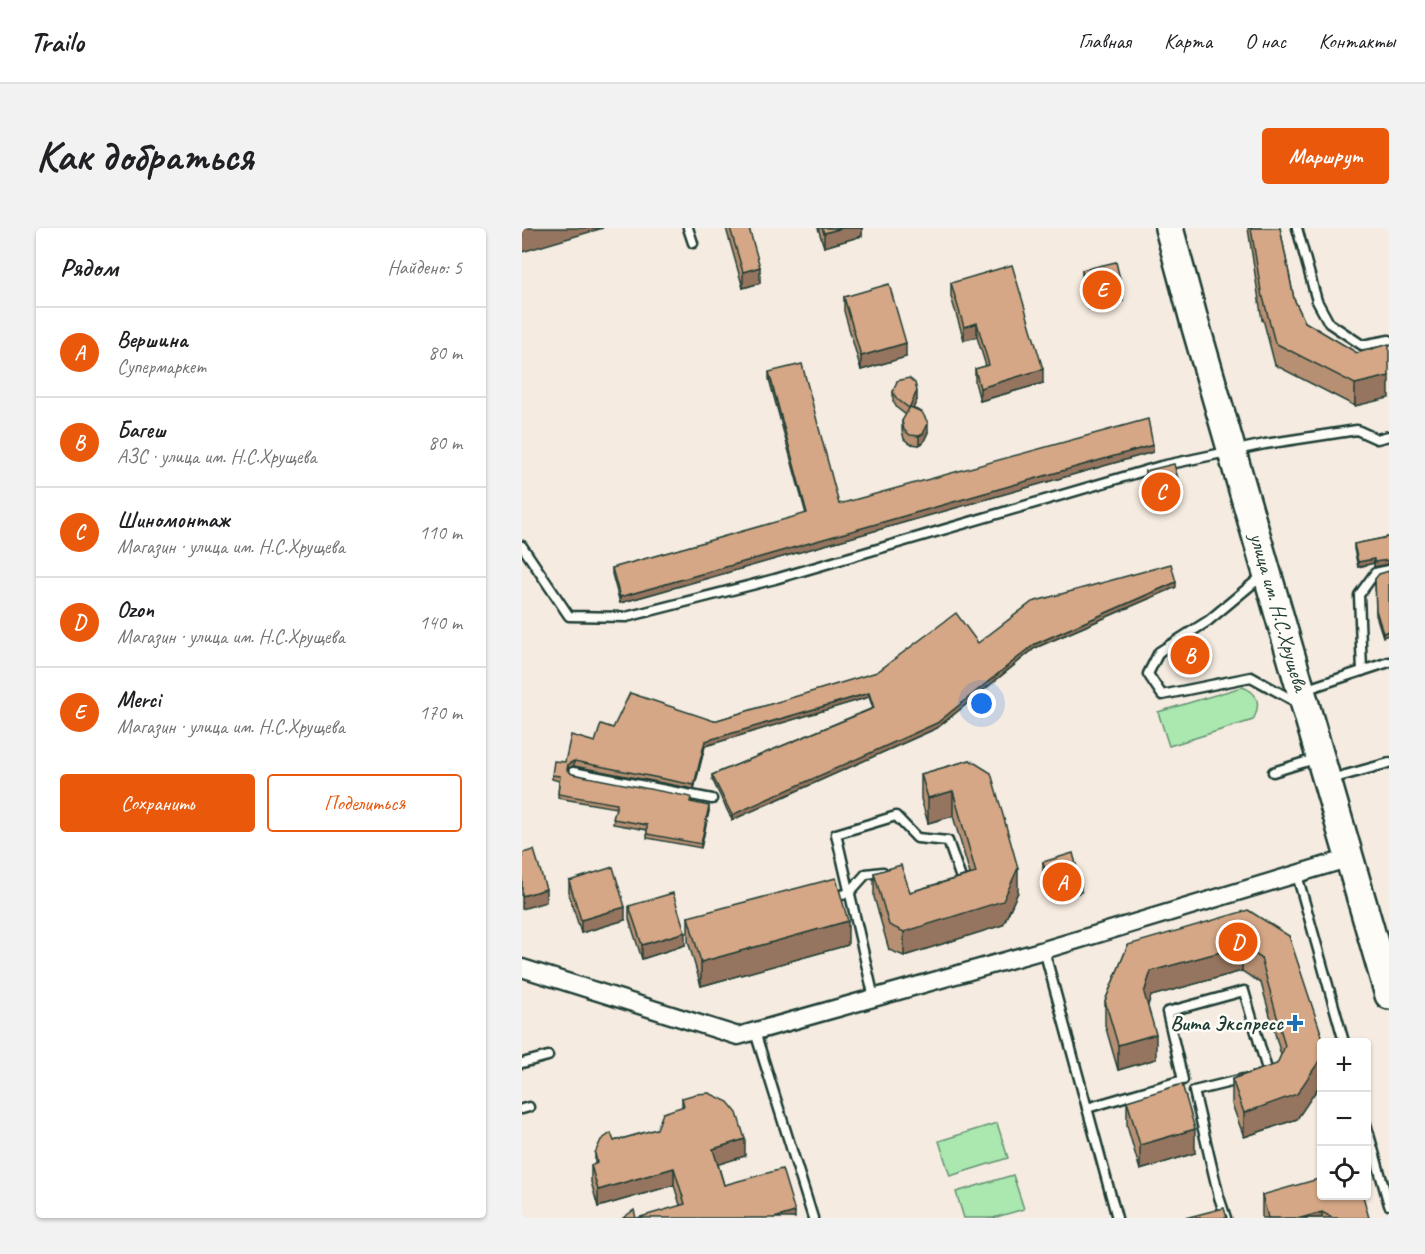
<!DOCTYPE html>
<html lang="ru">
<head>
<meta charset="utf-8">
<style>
  :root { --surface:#fff; --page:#f2f2f2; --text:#202124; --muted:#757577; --line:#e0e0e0; --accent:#ea580c }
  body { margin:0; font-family:Caveat,sans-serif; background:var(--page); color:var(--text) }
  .controls { position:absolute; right:18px; bottom:18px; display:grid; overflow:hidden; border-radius:6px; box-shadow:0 2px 4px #0004 }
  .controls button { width:54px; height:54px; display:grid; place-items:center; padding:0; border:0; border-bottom:2px solid var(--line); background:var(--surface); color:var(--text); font:30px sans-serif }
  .you { position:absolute; left:460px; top:476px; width:21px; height:21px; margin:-15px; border:4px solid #fff; border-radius:50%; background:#1a73e8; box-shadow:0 0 0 9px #1a73e833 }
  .badge { display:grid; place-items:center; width:39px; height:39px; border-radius:50%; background:var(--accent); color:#fff; font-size:20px; font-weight:700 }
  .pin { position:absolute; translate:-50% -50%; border:3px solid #fff; box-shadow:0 2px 6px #0006 }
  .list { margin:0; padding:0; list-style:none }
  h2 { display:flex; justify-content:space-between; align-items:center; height:78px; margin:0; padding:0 24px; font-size:26px }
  h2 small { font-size:20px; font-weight:400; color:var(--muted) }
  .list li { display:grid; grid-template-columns:39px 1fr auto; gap:18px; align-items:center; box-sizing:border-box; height:90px; padding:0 24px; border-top:2px solid var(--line) }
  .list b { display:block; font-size:22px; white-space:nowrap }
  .list p { margin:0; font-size:20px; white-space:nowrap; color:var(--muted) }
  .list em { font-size:20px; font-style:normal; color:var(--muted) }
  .actions { display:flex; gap:12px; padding:18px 24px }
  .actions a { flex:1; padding:14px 0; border:2px solid var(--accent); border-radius:6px; text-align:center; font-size:21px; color:var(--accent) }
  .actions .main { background:var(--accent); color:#fff }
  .icon { flex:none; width:33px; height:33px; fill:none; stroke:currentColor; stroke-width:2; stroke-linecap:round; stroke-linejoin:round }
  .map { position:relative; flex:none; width:867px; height:990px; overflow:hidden; border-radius:6px }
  header { display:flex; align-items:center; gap:36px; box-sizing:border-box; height:84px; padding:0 30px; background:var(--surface); border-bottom:2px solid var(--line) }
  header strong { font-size:28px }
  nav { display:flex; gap:33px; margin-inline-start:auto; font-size:21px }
  .intro { display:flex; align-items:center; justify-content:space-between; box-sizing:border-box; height:144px; padding:0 36px }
  h1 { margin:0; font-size:42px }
  .button { padding:15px 27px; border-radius:6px; background:var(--accent); color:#fff; font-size:21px; font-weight:700 }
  main { display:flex; gap:36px; padding:0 36px }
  aside { flex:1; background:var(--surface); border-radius:6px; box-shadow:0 2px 4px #0004 }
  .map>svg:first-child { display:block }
  .green { fill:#aae8b0; stroke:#649272; stroke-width:1.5 }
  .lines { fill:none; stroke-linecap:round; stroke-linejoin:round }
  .service-casing { stroke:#1f3d34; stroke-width:13 }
  .minor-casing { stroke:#1f3d34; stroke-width:21 }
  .primary-casing { stroke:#1f3d34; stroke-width:32 }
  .service { stroke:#fdfcf7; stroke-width:8 }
  .minor { stroke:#fdfcf7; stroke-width:16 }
  .primary { stroke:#fdfcf7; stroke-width:27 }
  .wall { fill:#b79073; stroke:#1f3d34; stroke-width:1.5 }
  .shaded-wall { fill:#95755e; stroke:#1f3d34; stroke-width:1.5 }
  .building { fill:#d5a786; stroke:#1f3d34; stroke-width:1.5 }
  .poi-dot { fill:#1f6fb2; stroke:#fdfcf7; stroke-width:2 }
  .labels { text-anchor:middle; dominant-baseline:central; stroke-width:5; stroke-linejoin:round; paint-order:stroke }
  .street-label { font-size:21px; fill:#1f3d34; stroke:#fdfcf7 }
  .poi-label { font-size:21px; font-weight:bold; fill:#1f3d34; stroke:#fdfcf7; text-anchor:end }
</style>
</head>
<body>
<header>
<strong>Trailo</strong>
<nav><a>Главная</a><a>Карта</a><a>О нас</a><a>Контакты</a></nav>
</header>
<div class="intro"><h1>Как добраться</h1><a class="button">Маршрут</a></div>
<main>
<aside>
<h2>Рядом<small>Найдено: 5</small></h2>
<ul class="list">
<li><span class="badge">A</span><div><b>Вершина</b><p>Супермаркет</p></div><em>80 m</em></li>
<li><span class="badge">B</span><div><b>Багеш</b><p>АЗС · улица им. Н.С.Хрущева</p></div><em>80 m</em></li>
<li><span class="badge">C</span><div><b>Шиномонтаж</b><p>Магазин · улица им. Н.С.Хрущева</p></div><em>110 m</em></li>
<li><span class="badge">D</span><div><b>Ozon</b><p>Магазин · улица им. Н.С.Хрущева</p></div><em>140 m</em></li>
<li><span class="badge">E</span><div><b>Merci</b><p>Магазин · улица им. Н.С.Хрущева</p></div><em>170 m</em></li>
</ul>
<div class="actions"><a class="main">Сохранить</a><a>Поделиться</a></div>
</aside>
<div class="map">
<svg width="867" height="990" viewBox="0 0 867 990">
  <rect width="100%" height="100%" fill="#f5ebe0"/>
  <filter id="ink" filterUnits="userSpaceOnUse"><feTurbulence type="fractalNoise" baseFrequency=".0167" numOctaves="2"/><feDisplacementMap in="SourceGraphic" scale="12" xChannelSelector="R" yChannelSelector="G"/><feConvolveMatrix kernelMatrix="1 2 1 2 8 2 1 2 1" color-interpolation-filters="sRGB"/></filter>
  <g filter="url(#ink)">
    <g class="green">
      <path d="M720,459C737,464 739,477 731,492L647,518L636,484Z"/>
      <path d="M475,895L486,930L428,948L417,913Z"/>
      <path d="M491,947L502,981L471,990H442L434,964Z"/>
    </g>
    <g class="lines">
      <defs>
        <g id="service">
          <path d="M166,0L171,15"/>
          <path d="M775,0L795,73L807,95L840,117L867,112"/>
          <path d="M0,318L47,388L104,389L253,351L639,238L743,216L835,202L855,211L867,208"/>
          <path d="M740,348L686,393L637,424L626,446L640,467L729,449L776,475"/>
          <path d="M840,443L837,367L853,345L867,342"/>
          <path d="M782,462L867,434"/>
          <path d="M51,544L190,571"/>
          <path d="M751,544L796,530"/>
          <path d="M809,551L867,535"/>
          <path d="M775,647L822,814"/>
          <path d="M308,670L327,665L344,646L361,644"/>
          <path d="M522,722L595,990"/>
          <path d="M352,770L314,606L374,588L395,610L426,613L442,659"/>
          <path d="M233,804L291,990"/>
          <path d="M0,835L26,828"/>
          <path d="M565,880L661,852L645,784L722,763L746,845L743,846"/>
          <path d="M0,881L7,879"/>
          <path d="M844,896L867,977"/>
          <path d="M704,990L697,969L672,863L721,851"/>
        </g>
        <path id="minor" d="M0,740L216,808L522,722L828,630"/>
        <path id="primary" d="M647,0L673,96L867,767"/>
      </defs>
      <use href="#service" class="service-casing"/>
      <use href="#minor" class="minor-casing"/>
      <use href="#primary" class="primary-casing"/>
      <use href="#service" class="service"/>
      <use href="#minor" class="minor"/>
      <use href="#primary" class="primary"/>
    </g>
    <g class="wall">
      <path d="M204,0H227L238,55L221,60Z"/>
      <path d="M296,0H340V8L302,19Z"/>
      <path d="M726,0H758L772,71L783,94L835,125L833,178L753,137L741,91L740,92Z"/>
      <path d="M560,42L601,73L567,81L560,51Z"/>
      <path d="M429,55L521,155L458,173L453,154V141L464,138L455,109L442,112L429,69Z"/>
      <path d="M322,69L384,129L339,142L322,83Z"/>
      <path d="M247,144L317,276L631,224L98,375L90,346V340L284,286L247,151Z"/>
      <path d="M371,164L395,172L391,180L406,204L401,215L397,217L388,216L382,211L380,202V193L384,187L375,180L371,173Z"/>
      <path d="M623,243L659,271L630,279L623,252Z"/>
      <path d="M867,309V336L852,339V335L836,339L832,321V316Z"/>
      <path d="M867,343L861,409L854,387L853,351Z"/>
      <path d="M654,359L513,420L415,500L210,592L190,551V547L351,480L347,469L183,518L172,561L52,538L46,540V542L50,546L169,574L187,583L179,620L125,610V602L91,596L94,580L36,570L37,553L30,551V547L43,534L73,514L91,500L192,493L456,415Z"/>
      <path d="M448,532L496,664L481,697L382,728L367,722L352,669V645L388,664L448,646L431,588L406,595L399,571V546Z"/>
      <path d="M521,634L559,664L529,673L521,643Z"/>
      <path d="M47,653L103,692L59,705L47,666Z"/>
      <path d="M107,678L163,717L120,731L107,691Z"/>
      <path d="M166,689L326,717L179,758L166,713Z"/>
      <path d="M767,708L775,891L722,909L710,876V851L755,836L759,827L739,755L720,743L629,768L625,778L634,831L596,842L583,797V773L606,717Z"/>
      <path d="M160,870L223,928L196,936L202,957L273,990L158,977L152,957L76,979L69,954V937L73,935V925L92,913L135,901L160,879Z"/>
      <path d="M605,873L673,925L618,942L605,898Z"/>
      <path d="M740,967L847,990H740Z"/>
    </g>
    <g class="shaded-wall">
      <path d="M0,0H81L0,24Z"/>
      <path d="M320,0H340V8L302,19V5Z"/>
      <path d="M238,39V55L221,60V44Z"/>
      <path d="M601,64V73L567,81V72Z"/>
      <path d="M455,95V109L442,112V99Z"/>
      <path d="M384,115V129L339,142V128Z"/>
      <path d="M521,141V155L458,173V160Z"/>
      <path d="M867,148V170L833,178V156Z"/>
      <path d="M395,163V172L387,189V180Z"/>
      <path d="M406,195V204L401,215L397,217V208Z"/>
      <path d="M631,217V224L98,375V369Z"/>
      <path d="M659,262V271L630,279V270Z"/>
      <path d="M852,331V335L836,339V334Z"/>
      <path d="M866,331V336L852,339V334Z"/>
      <path d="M654,354V359L513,420L415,500L210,592V587L513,416Z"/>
      <path d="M867,403V407L861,409V405Z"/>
      <path d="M347,465V469L183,518L172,561V557L183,513Z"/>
      <path d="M52,533V538L46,540L45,547L46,536Z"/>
      <path d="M431,563V588L406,595V570Z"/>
      <path d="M187,578V583L179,620V616Z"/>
      <path d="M496,640V664L481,697L382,728V704Z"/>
      <path d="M559,655V664L529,673V664Z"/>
      <path d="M24,661V674L0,681V668Z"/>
      <path d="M103,679V692L59,705V692Z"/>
      <path d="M326,693V717L179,758V734Z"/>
      <path d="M163,704V717L120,731V717Z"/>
      <path d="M720,718V743L629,768L622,790V765L629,743Z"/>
      <path d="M634,806V831L596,842V817Z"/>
      <path d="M800,829V854L775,891L722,909V885Z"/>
      <path d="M673,901V925L618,942V917Z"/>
      <path d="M223,911V928L191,938V921Z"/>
      <path d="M152,940V957L76,979V962Z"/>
      <path d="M273,984V990H252Z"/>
      <path d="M800,984V990H779Z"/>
    </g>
    <g class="building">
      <path d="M208,0H227L238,39L221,44Z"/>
      <path d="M300,0H320L302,5Z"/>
      <path d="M729,0H758L772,71L783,94L835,125L867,116V148L833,156L753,115L741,69H740Z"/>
      <path d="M594,34L601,64L567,72L560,42Z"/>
      <path d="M490,37L521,141L458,160L453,141L467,137L455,95L442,99L429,55Z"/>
      <path d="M367,56L384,115L339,128L322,69Z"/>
      <path d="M280,136L317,276L626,191L631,217L98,369L90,340L285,285L247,144Z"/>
      <path d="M387,150L393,155L395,163L387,180L375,171L371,164L375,153Z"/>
      <path d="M388,179L400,184L406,195L401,206L397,208L388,207L382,202L380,193Z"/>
      <path d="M652,236L659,262L630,270L623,243Z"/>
      <path d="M867,309V332L852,334V331L836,334L832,316Z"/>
      <path d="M649,336L654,354L513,416L415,495L210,587L190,547L352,480L347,465L183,513L172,557L52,533L46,536L45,542L50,546L169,569L168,574L187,578L179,616L125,606V597L91,591L95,576L36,566L38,548L30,547L32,533L43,534L49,507L73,514L79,496L91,500L108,465L192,493L355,444L434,385L456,415L510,374Z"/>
      <path d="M867,343V403L861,405L854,382L853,351L857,346Z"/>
      <path d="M448,532L469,545L496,640L481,673L382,704L367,697L352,645L379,637L388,664L454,645L431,563L406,570L399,546Z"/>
      <path d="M12,622L24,661L0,668V625Z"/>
      <path d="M551,625L559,655L529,664L521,634Z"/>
      <path d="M91,639L103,679L59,692L47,653Z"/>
      <path d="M314,650L326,693L179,734L166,689Z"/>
      <path d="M151,665L163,704L120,717L107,678Z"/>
      <path d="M726,682L767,708L802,814H800V829L775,866L722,885L710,851L755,836L763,818L739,730L720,718L629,743L622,765L634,806L596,817L583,773L606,717Z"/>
      <path d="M660,856L673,901L618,917L605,873Z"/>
      <path d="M187,865L206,874L215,885L223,911L191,921L202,957L260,941L273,984L252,990H115L163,976L152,940L76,962L69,937L75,935L73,925L79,912L89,905L92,913L135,901L141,885L162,878L160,870L174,866Z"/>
      <path d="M800,950V968H841L847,990H811L800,984L779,990H746L740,967Z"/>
      <path d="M702,980L705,990H663Z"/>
      <path d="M112,982L114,990H101Z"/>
    </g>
  </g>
  <path class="poi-dot" d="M770 786h6v6h6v6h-6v6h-6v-6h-6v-6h6z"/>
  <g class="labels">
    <g class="street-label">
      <text transform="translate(757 384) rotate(74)">улица им. Н.С.Хрущева</text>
    </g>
    <g class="poi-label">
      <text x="761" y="795">Вита Экспресс</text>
    </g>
  </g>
</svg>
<div class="controls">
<button>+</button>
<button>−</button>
<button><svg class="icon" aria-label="locate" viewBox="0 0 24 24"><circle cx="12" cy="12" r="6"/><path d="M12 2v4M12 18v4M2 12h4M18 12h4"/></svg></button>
</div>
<div class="you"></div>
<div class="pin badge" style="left:540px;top:654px">A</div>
<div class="pin badge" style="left:668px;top:427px">B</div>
<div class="pin badge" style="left:639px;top:264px">C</div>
<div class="pin badge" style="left:716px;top:714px">D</div>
<div class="pin badge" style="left:580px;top:62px">E</div>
</div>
</main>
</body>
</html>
